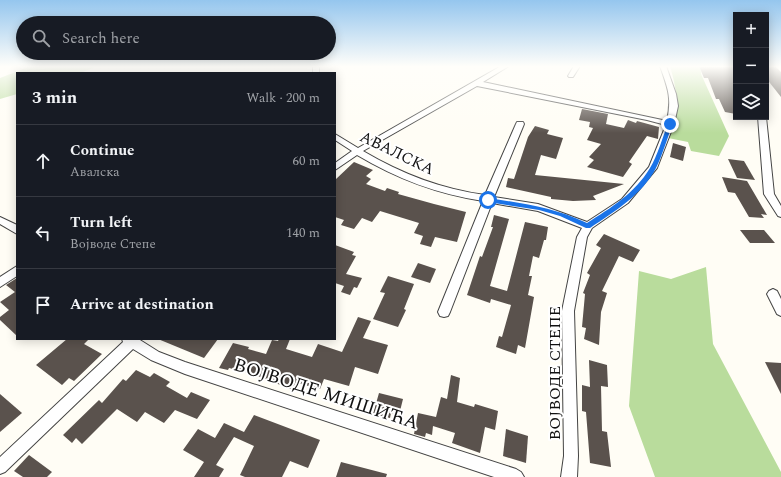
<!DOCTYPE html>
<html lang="en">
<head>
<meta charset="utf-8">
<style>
  :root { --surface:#171b24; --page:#20242c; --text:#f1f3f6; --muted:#9ea1a6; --line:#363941 }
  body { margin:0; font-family:Spectral,serif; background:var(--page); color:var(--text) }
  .controls { position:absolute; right:12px; top:12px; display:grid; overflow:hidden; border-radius:0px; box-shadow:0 2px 10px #0003 }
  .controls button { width:36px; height:36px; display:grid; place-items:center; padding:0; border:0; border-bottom:1px solid var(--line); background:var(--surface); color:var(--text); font:20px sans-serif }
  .stop { position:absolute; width:12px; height:12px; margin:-9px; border:3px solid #1a73e8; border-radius:50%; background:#fff }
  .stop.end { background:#1a73e8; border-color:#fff; box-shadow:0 1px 4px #0008 }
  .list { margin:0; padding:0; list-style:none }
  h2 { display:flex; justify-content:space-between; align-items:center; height:52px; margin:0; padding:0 16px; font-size:17px }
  h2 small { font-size:13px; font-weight:400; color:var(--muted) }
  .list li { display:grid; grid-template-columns:26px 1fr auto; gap:12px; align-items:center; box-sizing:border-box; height:72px; padding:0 16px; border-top:1px solid var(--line) }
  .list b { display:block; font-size:15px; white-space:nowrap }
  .list p { margin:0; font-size:13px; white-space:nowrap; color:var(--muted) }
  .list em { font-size:13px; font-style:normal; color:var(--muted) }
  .icon { flex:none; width:22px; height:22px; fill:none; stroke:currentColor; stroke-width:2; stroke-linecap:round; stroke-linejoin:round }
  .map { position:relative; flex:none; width:781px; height:477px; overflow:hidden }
  .search { position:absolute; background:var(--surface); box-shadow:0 2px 10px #0003; left:16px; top:16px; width:320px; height:44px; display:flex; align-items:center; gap:10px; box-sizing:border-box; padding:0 14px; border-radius:22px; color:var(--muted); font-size:15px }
  .panel { position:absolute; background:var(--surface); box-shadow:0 2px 10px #0003; left:16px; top:72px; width:320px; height:268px; border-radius:0px }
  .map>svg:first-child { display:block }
  .forest { fill:#b9dc9c }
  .building { fill:#5a524d }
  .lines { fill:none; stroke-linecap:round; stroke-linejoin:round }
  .minor-casing { stroke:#444; stroke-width:2 }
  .minor { fill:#fff; fill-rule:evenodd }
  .route { fill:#1a73e8 }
  .labels { text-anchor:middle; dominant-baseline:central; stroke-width:4; stroke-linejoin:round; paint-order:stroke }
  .street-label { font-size:16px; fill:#111; stroke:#fff }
  .near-street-label { font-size:19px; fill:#111; stroke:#fff }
</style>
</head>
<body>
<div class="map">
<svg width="781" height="477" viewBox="0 0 781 477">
  <rect width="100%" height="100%" fill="#fffdf5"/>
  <g class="forest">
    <path d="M31,66H98L80,73H17V94L0,99V78Z"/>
    <path d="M670,66H700L701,74L729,136L719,156L691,151L688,142L668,138C680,112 678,94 670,66Z"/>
    <path d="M706,267L713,344L781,472V477H655L629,406L639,271L671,279Z"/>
  </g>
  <g class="building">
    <path d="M699,66H736V114L725,112L719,99H716L708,78H704Z"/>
    <path d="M766,66H775L781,72V97L766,78Z"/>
    <path d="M582,109L608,114L606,124L624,128L628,120L636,123L637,121L659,127L658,139L647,136L629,162L632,164L623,177L587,167L594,160L589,157L601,144L587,140L593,128L589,127L590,122L579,120Z"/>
    <path d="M535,126L549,130L547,134L563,138L556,159L541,155L535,175L624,184L593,196L596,200L573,201L551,199V197L506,187L508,178L514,179L528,137Z"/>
    <path d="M673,143L686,147L683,161L670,157Z"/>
    <path d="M728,159L744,161L755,180L737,178Z"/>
    <path d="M354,162L373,170L366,176L371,179L366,184L385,191L387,188L399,192L398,194L434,204L466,212L457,242L435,237L431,247L420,244L423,236L414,233L419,223L380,211L372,222L362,218L354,229L341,225L344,220L335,217V180Z"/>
    <path d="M722,177L747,181L767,215L761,214L764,218L749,217L735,193L728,192Z"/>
    <path d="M494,215L509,219L490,286L507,291L525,222L548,227L546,240H544L539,258L533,256L529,276H532L528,295L534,297L525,348L518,345L516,354L496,347L499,336L502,337L511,305L491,299L490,303L467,295L480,256L482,257L493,227H491Z"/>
    <path d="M740,230H764L775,243H750Z"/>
    <path d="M604,234L640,250L633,262L619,256L602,291L607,293L601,312L599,345L584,339L586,328L582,327L585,294L583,293L590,275L587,273L601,248L596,245Z"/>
    <path d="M335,245L354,252L352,255L356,256L346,274L362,278L357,288L354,287L350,295L341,292L344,286L335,283Z"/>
    <path d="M418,263L436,269L430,283L411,277Z"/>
    <path d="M388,276L414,284L404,309L406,310L398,327L373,319L385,293L380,292Z"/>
    <path d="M17,278V336L0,320V317L9,310L0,302L15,292L6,285Z"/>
    <path d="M358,317L371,321L363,338L388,345L378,374L355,367L349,386L324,379L320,389L297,383L293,390L253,374L229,368L228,370L219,368L233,343L249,347L248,349L266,354L272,340L278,341L279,339H290L286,349L312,357L318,344L342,352Z"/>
    <path d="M67,339H89L84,344L102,354L74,381L69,378L62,385L36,365Z"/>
    <path d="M158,339H218L204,358Z"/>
    <path d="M589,360L607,365L608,387L601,386L602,431L607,432L611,467L590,463L586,412L582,411V385L590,387Z"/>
    <path d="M765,362L781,363V394Z"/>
    <path d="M136,370L150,377L154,373L170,382L166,386L187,398L191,392L210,400L197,419L175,410L164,423L145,412L137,422L117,409L82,444L76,438L72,443L63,435L99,400L102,403L123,379L126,381Z"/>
    <path d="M451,375L460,378L457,402L474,407L475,404L498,411L495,430L485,427L480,453L452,443L455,433L433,426L432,435L426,433L425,437L414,434L418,413L436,417L441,397L447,399Z"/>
    <path d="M379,393L403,399L399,415L391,413L390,418L373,414Z"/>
    <path d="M0,394L22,413L0,432Z"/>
    <path d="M254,415L320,440L308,468L290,461L282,477H245L240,475L254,446L234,437L216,465L224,469L219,477H194L204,462L183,450L198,429L215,438L224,423L244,432Z"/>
    <path d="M506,429L528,436L526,463L503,456Z"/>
    <path d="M29,455L52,472L47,477H23L14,471Z"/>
    <path d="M341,462L387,474L386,477H336Z"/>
  </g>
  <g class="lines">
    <defs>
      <g id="minor">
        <rect x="313" y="66" width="6" height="7"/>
        <path d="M501,66H509L483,82L667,121C672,97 668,89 660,66H666L676,94L678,106L674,124L657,168L628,203L592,228L587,237L574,311L578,456L577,477H561L564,456L562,311L577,237L582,228L538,211L492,203L450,312L448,316L444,317L440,316L438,312L483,201C437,194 397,179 357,155L335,170V163L352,151L335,140V134L358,148ZM477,86L647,120L666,125L649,167L622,199L587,222L538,204L494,197L524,124L523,122H517L516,124L485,195C441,189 402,174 363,151Z"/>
        <path d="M574,66H580L573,77H569L568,76Z"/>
        <path d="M758,117H766L774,194L781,206V217L778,216L764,194Z"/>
        <path d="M0,217L17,225V234L0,224Z"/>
        <path d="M17,266V276L0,287V277Z"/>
        <path d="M773,289L777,291L781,299V316L777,314L767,294L769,291Z"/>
        <path d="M122,339H141L140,340L159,352L185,362L516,469L521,472L524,477H494L185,374L151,360L133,349L5,472L0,474V457L123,342Z"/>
      </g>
    </defs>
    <use href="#minor" class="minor-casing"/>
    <use href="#minor" class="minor"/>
  </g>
  <linearGradient id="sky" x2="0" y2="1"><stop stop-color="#95c6ee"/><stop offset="0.5" stop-color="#fffefa"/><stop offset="1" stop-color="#fffefa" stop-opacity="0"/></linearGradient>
  <rect width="781" height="133" fill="url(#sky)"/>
  <path class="route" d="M670,123L673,124C667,138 663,154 656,168C642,195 615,211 590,228H586L560,216L539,210L488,202L485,200L488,198C526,204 552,207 587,223C611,208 635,193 650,168C658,155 662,138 668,124Z"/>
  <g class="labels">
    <g class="street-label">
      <text transform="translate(397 153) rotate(26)">АВАЛСКА</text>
      <text transform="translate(555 373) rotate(-90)">ВОЈВОДЕ СТЕПЕ</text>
    </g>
    <g class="near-street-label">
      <text transform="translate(326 394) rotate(18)">ВОЈВОДЕ МИШИЋА</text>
    </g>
  </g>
</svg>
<div class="controls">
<button>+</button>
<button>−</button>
<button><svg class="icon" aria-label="layers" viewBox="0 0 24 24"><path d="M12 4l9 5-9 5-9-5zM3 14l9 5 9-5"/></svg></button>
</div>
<div class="stop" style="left:488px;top:200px"></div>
<div class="stop end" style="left:670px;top:124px"></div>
<div class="search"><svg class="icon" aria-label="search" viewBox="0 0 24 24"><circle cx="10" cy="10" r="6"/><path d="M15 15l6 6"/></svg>Search here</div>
<section class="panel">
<h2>3 min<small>Walk · 200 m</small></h2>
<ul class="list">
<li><svg class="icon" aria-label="ahead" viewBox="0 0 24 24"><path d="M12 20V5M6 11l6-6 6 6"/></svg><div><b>Continue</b><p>Авалска</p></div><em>60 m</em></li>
<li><svg class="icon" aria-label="left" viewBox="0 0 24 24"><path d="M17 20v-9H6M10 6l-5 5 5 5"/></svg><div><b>Turn left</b><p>Војводе Степе</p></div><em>140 m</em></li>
<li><svg class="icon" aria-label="arrive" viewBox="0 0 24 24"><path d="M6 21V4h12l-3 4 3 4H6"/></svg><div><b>Arrive at destination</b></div></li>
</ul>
</section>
</div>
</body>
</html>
